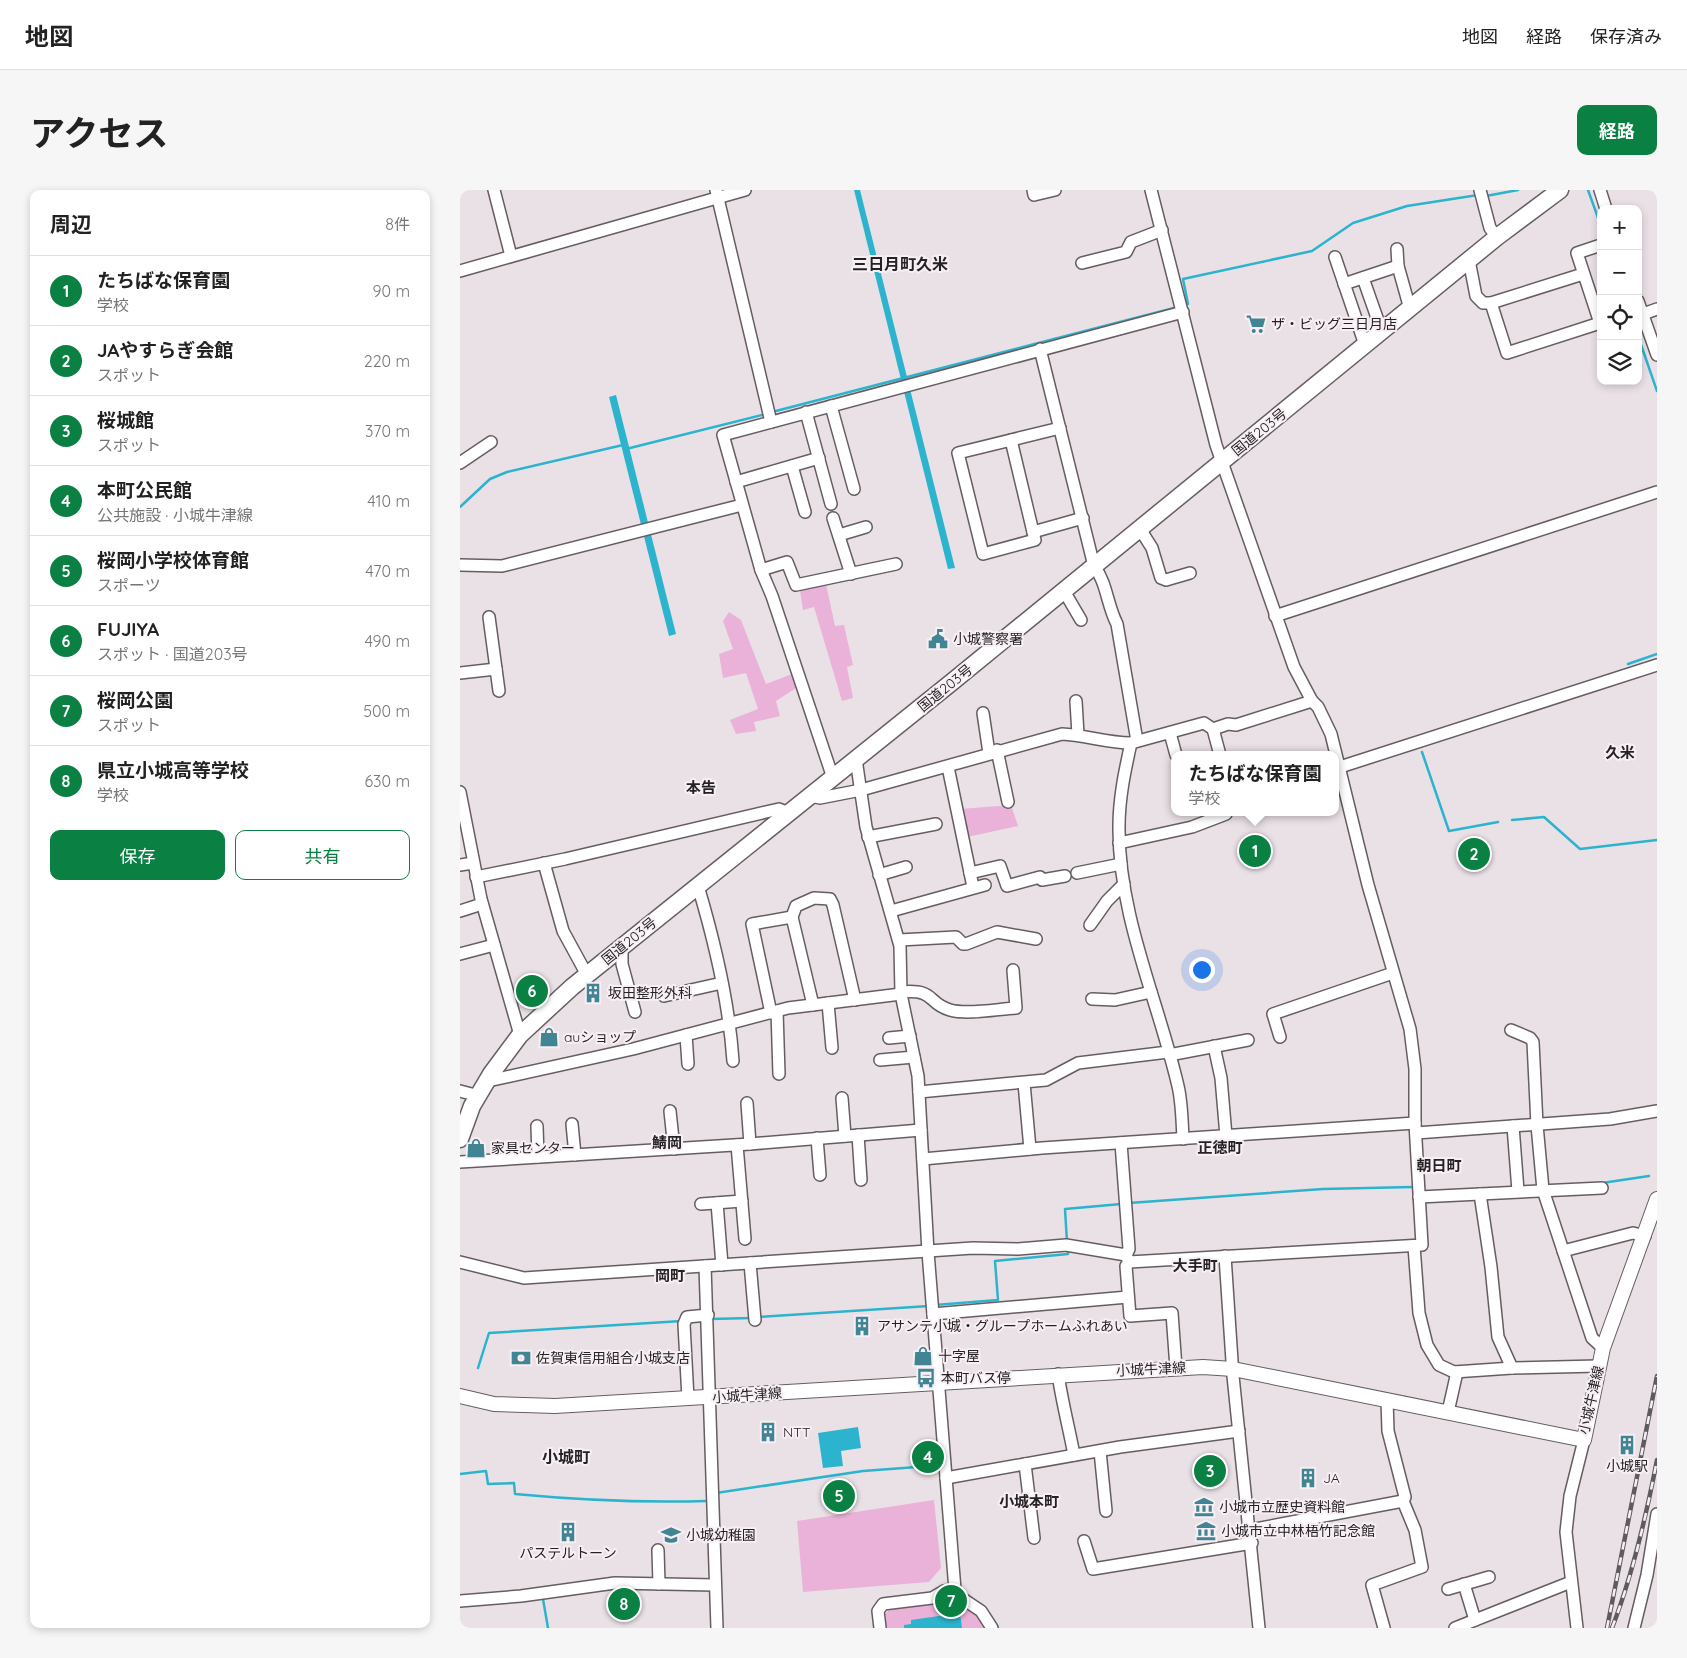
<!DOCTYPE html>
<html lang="ja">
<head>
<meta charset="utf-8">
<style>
  :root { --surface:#fff; --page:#f6f6f6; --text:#222; --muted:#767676; --line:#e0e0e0; --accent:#0b8043 }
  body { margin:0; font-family:Quicksand,"Noto Sans JP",sans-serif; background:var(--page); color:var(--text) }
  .controls { position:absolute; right:15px; top:15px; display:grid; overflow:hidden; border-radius:10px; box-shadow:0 2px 8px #0003 }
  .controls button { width:45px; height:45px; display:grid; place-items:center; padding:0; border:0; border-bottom:1px solid var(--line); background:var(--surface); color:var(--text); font:25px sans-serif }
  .you { position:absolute; left:741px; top:779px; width:18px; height:18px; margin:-12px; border:4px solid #fff; border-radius:50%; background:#1a73e8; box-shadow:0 0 0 8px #1a73e833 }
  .badge { display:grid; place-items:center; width:32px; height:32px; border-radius:50%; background:var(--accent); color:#fff; font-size:16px; font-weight:700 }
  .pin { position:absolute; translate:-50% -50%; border:2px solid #fff; box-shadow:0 1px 5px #0006 }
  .popup { position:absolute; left:711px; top:561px; width:168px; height:65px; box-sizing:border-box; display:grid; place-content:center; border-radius:10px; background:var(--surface); filter:drop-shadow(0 1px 4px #0005); font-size:16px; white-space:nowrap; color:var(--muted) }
  .popup b { font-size:19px; color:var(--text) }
  .popup::after { content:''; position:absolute; left:50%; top:100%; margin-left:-10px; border:10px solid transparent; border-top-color:var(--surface) }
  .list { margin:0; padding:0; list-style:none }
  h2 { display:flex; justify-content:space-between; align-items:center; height:65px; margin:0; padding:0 20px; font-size:21px }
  h2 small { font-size:16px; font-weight:400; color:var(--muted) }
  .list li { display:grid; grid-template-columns:32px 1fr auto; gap:15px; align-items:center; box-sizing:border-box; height:70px; padding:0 20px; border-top:1px solid var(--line) }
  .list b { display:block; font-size:19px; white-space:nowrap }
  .list p { margin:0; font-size:16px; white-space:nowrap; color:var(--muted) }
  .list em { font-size:16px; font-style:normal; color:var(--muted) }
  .actions { display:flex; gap:10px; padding:15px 20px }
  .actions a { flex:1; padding:11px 0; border:1px solid var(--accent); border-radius:10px; text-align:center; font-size:18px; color:var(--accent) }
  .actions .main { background:var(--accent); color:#fff }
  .icon { flex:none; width:28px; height:28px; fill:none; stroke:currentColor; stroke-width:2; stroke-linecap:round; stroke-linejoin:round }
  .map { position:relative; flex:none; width:1197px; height:1438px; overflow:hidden; border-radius:10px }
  header { display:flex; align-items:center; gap:30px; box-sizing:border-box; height:70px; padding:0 25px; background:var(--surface); border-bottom:1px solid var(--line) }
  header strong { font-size:24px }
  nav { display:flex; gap:28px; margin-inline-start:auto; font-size:18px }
  .intro { display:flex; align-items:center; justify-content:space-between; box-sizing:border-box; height:120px; padding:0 30px }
  h1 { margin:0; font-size:35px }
  .button { padding:12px 22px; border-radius:10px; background:var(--accent); color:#fff; font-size:18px; font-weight:700 }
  main { display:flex; gap:30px; padding:0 30px }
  aside { flex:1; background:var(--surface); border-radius:10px; box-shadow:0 2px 8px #0003 }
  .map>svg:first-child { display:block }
  .green { fill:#eab2d9 }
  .water { fill:#2cb3cd }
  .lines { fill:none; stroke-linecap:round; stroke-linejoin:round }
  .stream { stroke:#2cb3cd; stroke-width:2.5 }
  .minor-casing { stroke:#655d62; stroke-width:14 }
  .major-casing { stroke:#655d62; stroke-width:16 }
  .highway-casing { stroke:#655d62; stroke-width:19 }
  .minor { stroke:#fff; stroke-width:11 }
  .major { stroke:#fff; stroke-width:14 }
  .highway { stroke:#fff; stroke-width:16 }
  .rail-casing { stroke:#5e5a5d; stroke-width:4.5 }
  .rail { stroke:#f7eff4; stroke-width:2.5; stroke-dasharray:8; stroke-linecap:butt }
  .labels { text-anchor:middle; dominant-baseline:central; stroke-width:4; stroke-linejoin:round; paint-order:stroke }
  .poi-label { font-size:14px; fill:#252224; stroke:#f7eff4; text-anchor:start }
  .street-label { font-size:14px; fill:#252224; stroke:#f7eff4 }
  .neighbourhood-label { font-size:15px; font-weight:bold; fill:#252224; stroke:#f7eff4 }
  .quarter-label { font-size:16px; font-weight:bold; fill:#252224; stroke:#f7eff4 }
</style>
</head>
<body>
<header>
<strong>地図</strong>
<nav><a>地図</a><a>経路</a><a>保存済み</a></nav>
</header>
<div class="intro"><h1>アクセス</h1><a class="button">経路</a></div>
<main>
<aside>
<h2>周辺<small>8件</small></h2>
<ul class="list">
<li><span class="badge">1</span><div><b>たちばな保育園</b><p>学校</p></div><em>90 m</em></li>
<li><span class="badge">2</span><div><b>JAやすらぎ会館</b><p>スポット</p></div><em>220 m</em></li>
<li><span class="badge">3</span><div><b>桜城館</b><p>スポット</p></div><em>370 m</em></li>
<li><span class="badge">4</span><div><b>本町公民館</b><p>公共施設 · 小城牛津線</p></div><em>410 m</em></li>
<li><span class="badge">5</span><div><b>桜岡小学校体育館</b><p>スポーツ</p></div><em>470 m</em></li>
<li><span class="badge">6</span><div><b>FUJIYA</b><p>スポット · 国道203号</p></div><em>490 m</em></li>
<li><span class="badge">7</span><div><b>桜岡公園</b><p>スポット</p></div><em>500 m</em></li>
<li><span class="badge">8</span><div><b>県立小城高等学校</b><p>学校</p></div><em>630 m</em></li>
</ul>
<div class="actions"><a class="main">保存</a><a>共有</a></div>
</aside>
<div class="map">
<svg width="1197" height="1438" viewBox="0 0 1197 1438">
  <rect width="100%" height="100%" fill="#eae1e7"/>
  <g class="green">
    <path d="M366,394L375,436L384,435L393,475L387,477L393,508L382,511L354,417L343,420L340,400Z"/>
    <path d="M269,422L281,430L306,494L332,484L336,498L316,511L320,526L294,532L296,541L276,544L270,530L298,519L286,483L263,488L259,464L273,459L263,431Z"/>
    <path d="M551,615L558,636L507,647L500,619Z"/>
    <path d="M474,1310L481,1378L469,1392L343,1402L337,1331Z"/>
    <path d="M487,1404L495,1406L503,1418L516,1423L524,1438H425L424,1425L433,1416Z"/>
  </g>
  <g class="water">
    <path d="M394,0H400L495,378L488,379Z"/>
    <path d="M156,205L216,444L209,446L149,207Z"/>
    <path d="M398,1237L401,1258L381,1261L383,1276L363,1278L358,1243Z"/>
    <path d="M500,1423L502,1438H444V1435L451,1434V1430Z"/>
  </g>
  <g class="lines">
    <g class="stream">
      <path d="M1128,0L1141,36"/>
      <path d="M1026,6L1058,0"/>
      <path d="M728,114L723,89L852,61L893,33L947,16L1018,5"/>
      <path d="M1178,146L1197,201"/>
      <path d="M312,222L714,118"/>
      <path d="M166,259L306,224"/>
      <path d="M0,317L30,289L47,282L163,255"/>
      <path d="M1168,474L1197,464"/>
      <path d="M962,562L989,641L1038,632"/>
      <path d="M1052,630L1084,627L1120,659L1197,650"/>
      <path d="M1142,993L1189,986"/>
      <path d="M669,1013L863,999L952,997"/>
      <path d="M607,1052L605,1019L661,1014"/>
      <path d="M475,1115L538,1110L535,1071L608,1064V1060"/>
      <path d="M298,1127L469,1116"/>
      <path d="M250,1129L292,1128"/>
      <path d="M18,1178L29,1143L222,1131"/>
      <path d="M0,1284L26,1281L28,1294L54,1293L55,1304C119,1310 182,1313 247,1311"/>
      <path d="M256,1303L403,1281L457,1277"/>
      <path d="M83,1409L88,1438"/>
    </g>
    <defs>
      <g id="minor">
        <path d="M34,0L51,66"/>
        <path d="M256,0L311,232"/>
        <path d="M573,0L574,5L595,0"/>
        <path d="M1020,0L1030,38L1037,47"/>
        <path d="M1140,0L1146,19"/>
        <path d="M937,59L938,76L950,119"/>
        <path d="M875,67L905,155"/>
        <path d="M1009,70L1016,106L1023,113H1031L1123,84"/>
        <path d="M622,73L666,62L671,52L702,40"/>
        <path d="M0,81L285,0"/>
        <path d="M903,88L922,142"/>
        <path d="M884,94L938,76"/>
        <path d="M1178,111L1197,165"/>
        <path d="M1031,113L1047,163L1140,133L1117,63L1141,55"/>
        <path d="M1183,124L1197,119"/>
        <path d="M580,159L634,376C647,393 647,415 657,434L677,551"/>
        <path d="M371,216L394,299"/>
        <path d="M346,222L371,314"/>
        <path d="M551,250L573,342L623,328"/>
        <path d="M0,273L31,252"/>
        <path d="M332,276L345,322"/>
        <path d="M276,292L359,268"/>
        <path d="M373,328L391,384"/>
        <path d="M680,339L692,358L701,388L706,390L730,383"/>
        <path d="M573,342L575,350L523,364L498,263L600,238"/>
        <path d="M379,345L406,337"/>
        <path d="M0,375L42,376L282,315"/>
        <path d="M301,380L327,372L336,395L436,374"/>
        <path d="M604,401L621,430"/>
        <path d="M815,426L1197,302"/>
        <path d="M29,427L39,501"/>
        <path d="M0,483L36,479"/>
        <path d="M616,511L618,545"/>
        <path d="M523,523L529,563"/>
        <path d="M753,539L760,565"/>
        <path d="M710,543L716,565"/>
        <path d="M537,560L548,612"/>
        <path d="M396,569L406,637L440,756L441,804L458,886L468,1062L495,1400L500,1407L521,1421L532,1438"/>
        <path d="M488,577L513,697"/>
        <path d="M880,577L1197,475"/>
        <path d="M373,588L312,406L301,380L263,245L723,122"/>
        <path d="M0,602L21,709L60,845"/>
        <path d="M350,606L360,608L401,600L602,544C625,545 647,553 671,553"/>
        <path d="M408,647L476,634"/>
        <path d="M659,653L732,637L766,624"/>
        <path d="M84,673L103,741L127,785"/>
        <path d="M0,675L13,673"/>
        <path d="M510,683L540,676L547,696L580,687L582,690L605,686"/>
        <path d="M617,683L661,674"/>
        <path d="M419,685L446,677"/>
        <path d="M16,687L105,669L319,619L329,623"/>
        <path d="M238,696C255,753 269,812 273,871"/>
        <path d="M0,721L22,714"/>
        <path d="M431,721L525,695"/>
        <path d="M630,735L647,711L664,694"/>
        <path d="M439,750L496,747L503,754H506L537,742L576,749"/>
        <path d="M162,757V774L175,822"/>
        <path d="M0,764L34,755"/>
        <path d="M441,802C477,799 466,813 490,820C507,825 538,819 556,818L553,780"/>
        <path d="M204,806L262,793"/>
        <path d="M632,809L655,810L691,802"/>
        <path d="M368,813L372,858"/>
        <path d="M353,815L332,727L336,716L354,708L370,709L373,715L395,810"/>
        <path d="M317,821L319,884"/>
        <path d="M311,823L292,734L332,727"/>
        <path d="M1051,840L1070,848L1073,852L1077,935L1083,1000L1132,1148L1143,1158"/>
        <path d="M226,845L228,874"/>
        <path d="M820,847L813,824L933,783"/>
        <path d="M429,848L450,846"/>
        <path d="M754,856L761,888L766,946"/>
        <path d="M709,865L788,850"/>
        <path d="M420,870L454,867"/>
        <path d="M28,891L173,859L328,818L441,804"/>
        <path d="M564,893L570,959"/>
        <path d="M0,901L19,906"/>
        <path d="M459,902L586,890L618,873L708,862"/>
        <path d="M382,908L385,946"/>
        <path d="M287,913L290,954"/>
        <path d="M210,921L214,959"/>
        <path d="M112,934L115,965"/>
        <path d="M77,936L78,967"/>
        <path d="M1053,936L1058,1001"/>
        <path d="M956,943L1150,929L1197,921"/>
        <path d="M398,945L401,990"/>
        <path d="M357,948L360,985"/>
        <path d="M723,949C722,931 722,913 718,896C698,810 658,725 659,636C659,608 665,580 671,553L744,533L753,539L768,534L776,535L852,511"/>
        <path d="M661,953L669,1059L666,1065"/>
        <path d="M277,955L285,1049"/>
        <path d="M463,969L582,958L955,933"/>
        <path d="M0,972L290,954L461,940"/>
        <path d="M1020,1004L1031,1077L1038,1147L1052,1178"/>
        <path d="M959,1007L1142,998"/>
        <path d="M257,1013L262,1075"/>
        <path d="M241,1014L282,1011"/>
        <path d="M954,1056L959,1123L967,1155L979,1175L994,1182L1052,1178L1138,1176"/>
        <path d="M1103,1061L1173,1043L1185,1046"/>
        <path d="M765,1066L773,1186L799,1438"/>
        <path d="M0,1072L64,1088L513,1058L558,1059L606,1055L666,1065L669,1072L962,1055L955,933V879L950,839L908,695L871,544L858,517L852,511L834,477L756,255L691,0"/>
        <path d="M669,1072L666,1076L670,1126L712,1123L716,1178"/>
        <path d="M290,1073L295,1130"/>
        <path d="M245,1076L257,1438"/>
        <path d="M473,1124L668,1107"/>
        <path d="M598,1184C602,1212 609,1238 614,1265"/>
        <path d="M228,1209L224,1134L227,1127L248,1125"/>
        <path d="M988,1222L997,1182"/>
        <path d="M640,1261L646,1321"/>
        <path d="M565,1274L574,1348"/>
        <path d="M486,1288L660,1257L779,1241"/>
        <path d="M790,1340L943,1311"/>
        <path d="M624,1351L633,1379L792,1353"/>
        <path d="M198,1360L199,1394"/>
        <path d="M1004,1394L1015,1430"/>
        <path d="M988,1399L1029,1387"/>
        <path d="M0,1411L61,1406L155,1393L254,1395"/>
        <path d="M420,1438L418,1421L423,1414L472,1408L484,1401L495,1400"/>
        <path d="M924,1438L912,1395L962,1377L955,1340L943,1311L945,1307L928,1241L927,1210"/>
        <path d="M995,1438L1111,1392"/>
        <path d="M1117,1438L1106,1342L1110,1306L1124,1250"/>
        <path d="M1174,1438L1187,1385L1197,1324"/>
      </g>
      <path id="major" d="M0,1206L34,1214L95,1216L743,1177L773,1179L1124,1250L1143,1158L1197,1009"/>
      <path id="highway" d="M0,949L12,916L31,884L60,845L112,797L492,492L1037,47L1100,0"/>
    </defs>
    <use href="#minor" class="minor-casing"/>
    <use href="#major" class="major-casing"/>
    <use href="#highway" class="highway-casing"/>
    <use href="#minor" class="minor"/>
    <use href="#major" class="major"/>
    <use href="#highway" class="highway"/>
    <defs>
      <g id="rail">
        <path d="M1147,1438L1197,1186"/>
        <path d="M1152,1438C1173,1384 1186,1327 1197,1270"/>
      </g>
    </defs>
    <use href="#rail" class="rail-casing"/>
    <use href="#rail" class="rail"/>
  </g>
  <defs>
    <symbol id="supermarket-bare" viewBox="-9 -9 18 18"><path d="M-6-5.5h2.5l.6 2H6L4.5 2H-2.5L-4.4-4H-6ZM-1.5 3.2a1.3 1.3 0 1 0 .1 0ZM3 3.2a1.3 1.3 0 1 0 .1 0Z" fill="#418493" stroke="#f7eff4" stroke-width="2.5" paint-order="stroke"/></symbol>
    <symbol id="civic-bare" viewBox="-9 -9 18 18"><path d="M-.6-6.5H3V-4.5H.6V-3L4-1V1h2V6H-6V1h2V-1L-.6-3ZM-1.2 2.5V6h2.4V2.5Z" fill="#418493" stroke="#f7eff4" stroke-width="2.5" paint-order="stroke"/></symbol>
    <symbol id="building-bare" viewBox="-9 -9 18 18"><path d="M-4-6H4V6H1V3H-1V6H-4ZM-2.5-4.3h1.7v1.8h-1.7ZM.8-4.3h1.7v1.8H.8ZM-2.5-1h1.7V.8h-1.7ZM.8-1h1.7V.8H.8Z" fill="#418493" stroke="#f7eff4" stroke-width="2.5" paint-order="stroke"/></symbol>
    <symbol id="shop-bare" viewBox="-9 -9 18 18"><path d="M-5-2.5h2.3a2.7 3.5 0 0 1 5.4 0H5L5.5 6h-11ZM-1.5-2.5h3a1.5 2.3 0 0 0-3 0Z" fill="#418493" stroke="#f7eff4" stroke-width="2.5" paint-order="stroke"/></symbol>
    <symbol id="bank-bare" viewBox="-9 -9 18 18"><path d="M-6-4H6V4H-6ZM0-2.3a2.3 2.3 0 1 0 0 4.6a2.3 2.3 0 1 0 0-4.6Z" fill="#418493" stroke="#f7eff4" stroke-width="2.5" paint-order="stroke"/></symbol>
    <symbol id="bus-bare" viewBox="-9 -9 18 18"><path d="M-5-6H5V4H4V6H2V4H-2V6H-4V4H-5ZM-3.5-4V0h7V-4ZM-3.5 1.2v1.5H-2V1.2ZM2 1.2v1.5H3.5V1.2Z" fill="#418493" stroke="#f7eff4" stroke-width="2.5" paint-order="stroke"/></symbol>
    <symbol id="museum-bare" viewBox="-9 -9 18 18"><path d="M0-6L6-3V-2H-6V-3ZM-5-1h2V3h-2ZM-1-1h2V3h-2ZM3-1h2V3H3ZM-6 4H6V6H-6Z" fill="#418493" stroke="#f7eff4" stroke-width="2.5" paint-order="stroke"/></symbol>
    <symbol id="school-bare" viewBox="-9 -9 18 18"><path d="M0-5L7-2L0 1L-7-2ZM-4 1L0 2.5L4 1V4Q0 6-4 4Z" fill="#418493" stroke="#f7eff4" stroke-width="2.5" paint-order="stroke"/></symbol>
  </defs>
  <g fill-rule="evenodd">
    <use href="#supermarket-bare" x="782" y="120" width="28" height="28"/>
    <use href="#civic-bare" x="464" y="435" width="28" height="28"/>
    <use href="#building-bare" x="119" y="789" width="28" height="28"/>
    <use href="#shop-bare" x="75" y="833" width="28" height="28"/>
    <use href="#shop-bare" x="2" y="944" width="28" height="28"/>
    <use href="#building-bare" x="388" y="1122" width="28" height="28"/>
    <use href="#shop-bare" x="449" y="1152" width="28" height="28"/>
    <use href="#bank-bare" x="47" y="1154" width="28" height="28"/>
    <use href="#bus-bare" x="452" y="1174" width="28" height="28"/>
    <use href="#building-bare" x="294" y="1228" width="28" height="28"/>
    <use href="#building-bare" x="1153" y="1241" width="28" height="28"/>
    <use href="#building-bare" x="834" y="1274" width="28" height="28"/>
    <use href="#museum-bare" x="730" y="1303" width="28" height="28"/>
    <use href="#museum-bare" x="732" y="1327" width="28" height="28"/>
    <use href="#building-bare" x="94" y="1328" width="28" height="28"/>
    <use href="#school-bare" x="197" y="1331" width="28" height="28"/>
  </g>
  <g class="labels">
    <g class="poi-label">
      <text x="811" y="134">ザ・ビッグ三日月店</text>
      <text x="493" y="449">小城警察署</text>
      <text x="148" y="803">坂田整形外科</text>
      <text x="104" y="847">auショップ</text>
      <text x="31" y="958">家具センター</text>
      <text x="417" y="1136">アサンテ小城・グループホームふれあい</text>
      <text x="478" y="1166">十字屋</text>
      <text x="76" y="1168">佐賀東信用組合小城支店</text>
      <text x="481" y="1188">本町バス停</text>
      <text x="323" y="1242">NTT</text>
      <text x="1167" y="1276" text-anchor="middle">小城駅</text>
      <text x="863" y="1288">JA</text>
      <text x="759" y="1317">小城市立歴史資料館</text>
      <text x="761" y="1341">小城市立中林梧竹記念館</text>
      <text x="226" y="1345">小城幼稚園</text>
      <text x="108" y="1363" text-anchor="middle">パステルトーン</text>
    </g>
    <g class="street-label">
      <text transform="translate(799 242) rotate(-39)">国道203号</text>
      <text transform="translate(485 498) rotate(-39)">国道203号</text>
      <text transform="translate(169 751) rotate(-39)">国道203号</text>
      <text transform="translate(691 1179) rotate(-3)">小城牛津線</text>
      <text transform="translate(287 1205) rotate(-4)">小城牛津線</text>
      <text transform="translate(1131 1210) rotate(-77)">小城牛津線</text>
    </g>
    <g class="neighbourhood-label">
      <text x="1160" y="562">久米</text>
      <text x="241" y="597">本告</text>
      <text x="207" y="952">鯖岡</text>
      <text x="760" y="957">正徳町</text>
      <text x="979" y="975">朝日町</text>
      <text x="735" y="1075">大手町</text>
      <text x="210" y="1085">岡町</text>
      <text x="569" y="1311">小城本町</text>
    </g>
    <g class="quarter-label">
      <text x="440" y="74">三日月町久米</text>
      <text x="106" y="1267">小城町</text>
    </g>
  </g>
</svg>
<div class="controls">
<button>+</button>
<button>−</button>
<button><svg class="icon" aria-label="locate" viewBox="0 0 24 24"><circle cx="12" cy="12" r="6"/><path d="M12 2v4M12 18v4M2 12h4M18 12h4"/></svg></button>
<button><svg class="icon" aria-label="layers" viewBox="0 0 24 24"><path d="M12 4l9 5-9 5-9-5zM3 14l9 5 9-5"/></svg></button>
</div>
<div class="you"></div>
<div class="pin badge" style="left:795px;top:661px">1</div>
<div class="popup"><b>たちばな保育園</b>学校</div>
<div class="pin badge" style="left:1014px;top:664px">2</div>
<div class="pin badge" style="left:750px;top:1281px">3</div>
<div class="pin badge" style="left:468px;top:1267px">4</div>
<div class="pin badge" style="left:379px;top:1306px">5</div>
<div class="pin badge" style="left:72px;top:801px">6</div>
<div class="pin badge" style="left:491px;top:1411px">7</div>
<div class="pin badge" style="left:164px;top:1414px">8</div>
</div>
</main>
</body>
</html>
